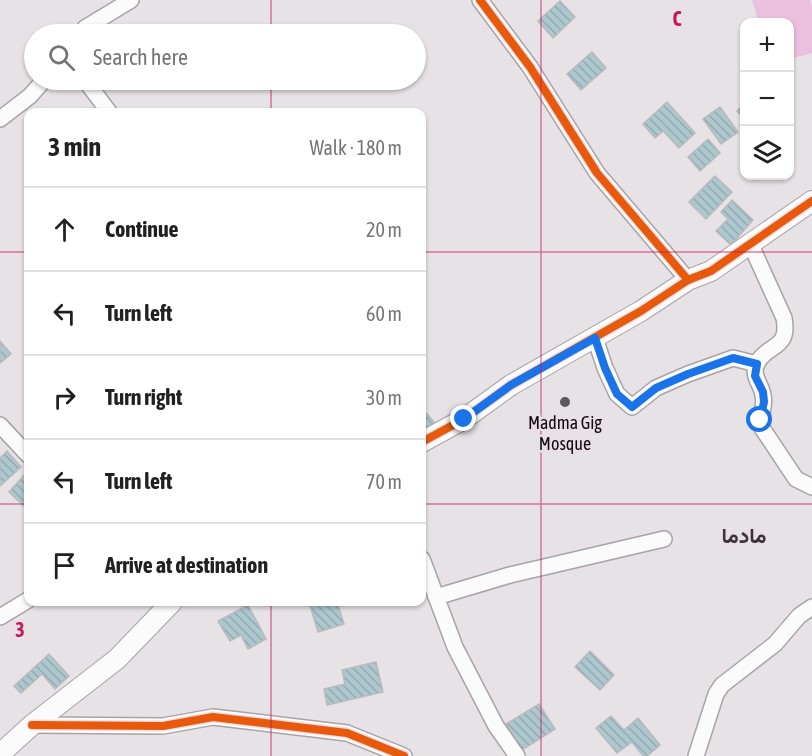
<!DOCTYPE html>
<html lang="en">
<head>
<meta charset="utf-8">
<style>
  :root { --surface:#fff; --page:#f2f2f2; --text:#202124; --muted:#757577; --line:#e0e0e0 }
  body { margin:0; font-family:"Asap Condensed",Vazirmatn,sans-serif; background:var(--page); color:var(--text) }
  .controls { position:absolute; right:18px; top:18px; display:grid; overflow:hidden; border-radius:12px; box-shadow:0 2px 4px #0004 }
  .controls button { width:54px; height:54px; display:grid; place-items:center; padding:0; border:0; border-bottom:2px solid var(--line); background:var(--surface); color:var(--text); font:30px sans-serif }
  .stop { position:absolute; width:18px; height:18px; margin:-14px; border:4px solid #1a73e8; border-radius:50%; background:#fff }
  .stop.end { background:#1a73e8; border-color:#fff; box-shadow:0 2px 6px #0008 }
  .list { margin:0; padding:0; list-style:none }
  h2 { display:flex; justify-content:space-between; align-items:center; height:78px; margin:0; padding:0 24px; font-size:26px }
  h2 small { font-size:20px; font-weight:400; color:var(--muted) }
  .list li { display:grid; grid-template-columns:39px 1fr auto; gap:18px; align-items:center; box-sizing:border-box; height:84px; padding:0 24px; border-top:2px solid var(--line) }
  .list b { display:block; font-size:22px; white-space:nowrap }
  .list em { font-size:20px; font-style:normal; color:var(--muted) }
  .icon { flex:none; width:33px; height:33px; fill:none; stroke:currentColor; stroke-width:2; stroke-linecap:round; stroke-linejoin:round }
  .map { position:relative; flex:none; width:812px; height:756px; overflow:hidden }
  .search { position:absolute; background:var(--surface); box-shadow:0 2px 4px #0004; left:24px; top:24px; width:402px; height:66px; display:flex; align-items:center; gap:15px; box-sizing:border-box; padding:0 21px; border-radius:33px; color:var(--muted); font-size:22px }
  .panel { position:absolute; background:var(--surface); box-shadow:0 2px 4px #0004; left:24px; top:108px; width:402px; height:498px; border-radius:12px }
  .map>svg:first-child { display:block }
  .green { fill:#ebbfde }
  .building { fill:url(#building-back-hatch); stroke:#bababc; stroke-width:1.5 }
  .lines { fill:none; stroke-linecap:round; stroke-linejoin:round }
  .minor-casing { stroke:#a7a3a6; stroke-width:18 }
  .tertiary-casing { stroke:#a7a3a6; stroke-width:22 }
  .minor { stroke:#fbfbfb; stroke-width:15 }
  .tertiary { stroke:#fbfbfb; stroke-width:20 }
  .cycleway-casing { stroke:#eadfe6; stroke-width:11 }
  .cycleway { stroke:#e8590c; stroke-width:8 }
  .route { stroke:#1a73e8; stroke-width:8 }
  .grid { fill:none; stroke:#c2185b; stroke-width:1.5; stroke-opacity:0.55 }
  .poi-dot { fill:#5b575a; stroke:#eadfe6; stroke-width:2 }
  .labels { text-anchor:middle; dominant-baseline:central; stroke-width:5; stroke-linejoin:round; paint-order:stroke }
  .poi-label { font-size:18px; fill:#100c0f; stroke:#eadfe6 }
  .quarter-label { font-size:21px; font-weight:bold; fill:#3d343a; stroke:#eadfe6 }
  .grid-label { font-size:20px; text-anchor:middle; font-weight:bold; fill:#c2185b; stroke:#eadfe6; stroke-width:5; stroke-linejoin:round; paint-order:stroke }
</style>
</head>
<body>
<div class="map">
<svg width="812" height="756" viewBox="0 0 812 756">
  <defs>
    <pattern id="building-back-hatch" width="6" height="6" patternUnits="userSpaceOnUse" patternTransform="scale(1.5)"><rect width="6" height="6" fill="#acc7ce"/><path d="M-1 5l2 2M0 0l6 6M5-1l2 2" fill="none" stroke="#93aab0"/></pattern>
  </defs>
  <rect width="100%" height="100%" fill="#e7e2e5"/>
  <path class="green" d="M752,0H810L812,6V53L790,59V22H759Z"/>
  <g class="building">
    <path d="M560,1L575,17L553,38L538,21Z"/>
    <path d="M592,52L606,68L581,90L567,74Z"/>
    <path d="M667,102L695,133L679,148L663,131L655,138L643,124Z"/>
    <path d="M744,104V119L737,111Z"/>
    <path d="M720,107L738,132L721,144L703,119Z"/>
    <path d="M708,139L720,153L700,171L688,157Z"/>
    <path d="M715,176L732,192L706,219L689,202Z"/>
    <path d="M732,200L753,220L731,245L716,231L728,219L721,212Z"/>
    <path d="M0,341L11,354L0,363Z"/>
    <path d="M422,408L434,422L422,432Z"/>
    <path d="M7,451L21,467L0,486V458Z"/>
    <path d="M28,471V510L9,492Z"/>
    <path d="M309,602H348L338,605L344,624L318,632Z"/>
    <path d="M248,605L266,639L248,649L241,635L230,641L218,621Z"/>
    <path d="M590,651L614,675L600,690L575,667Z"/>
    <path d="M49,654L69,676L55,689L42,674L21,693L14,686Z"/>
    <path d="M376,662L383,692L327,705L324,689L345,684L342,670Z"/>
    <path d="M539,704L555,729L522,750L506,724Z"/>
    <path d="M611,716L624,730L638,718L660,745L647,756H643L632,742L617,753L596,728Z"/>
  </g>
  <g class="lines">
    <defs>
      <g id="minor">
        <path d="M480,0L530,67L597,173L688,280"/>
        <path d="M81,34L85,28L131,0"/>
        <path d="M85,80L109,112"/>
        <path d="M0,119L30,96L44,80"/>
        <path d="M750,243L784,318C790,350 768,343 757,363C751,376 761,383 763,395C766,406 759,415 762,428L796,479L812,487"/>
        <path d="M595,338L605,368L617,394L632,407L656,388L688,374L733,358L757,364"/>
        <path d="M0,425L28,455"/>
        <path d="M422,559L455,647L496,726L517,756"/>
        <path d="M436,597L510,575L664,539"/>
        <path d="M0,617L28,600"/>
        <path d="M32,725L163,726L213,717L347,733L404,756"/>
        <path d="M696,756L716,694L722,685L775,644L799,616L812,607"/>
      </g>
      <g id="tertiary">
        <path d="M422,442L464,419L511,385L641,311L688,280L711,271L812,201"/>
        <path d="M0,754L32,725L117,659L172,602"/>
      </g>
    </defs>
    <use href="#minor" class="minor-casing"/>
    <use href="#tertiary" class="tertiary-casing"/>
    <use href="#minor" class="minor"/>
    <use href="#tertiary" class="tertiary"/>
    <defs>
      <g id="cycleway">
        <path d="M480,0L530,67L597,173L688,280"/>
        <path d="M422,442L464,419L511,385L641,311L688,280L711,271L812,201"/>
        <path d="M32,725L163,726L213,717L347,733L404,756"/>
      </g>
    </defs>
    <use href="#cycleway" class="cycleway-casing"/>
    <use href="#cycleway" class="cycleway"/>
  </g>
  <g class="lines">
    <path class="route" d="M464,419L511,385L595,338L605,368L617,394L632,407L656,388L688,374L733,358L757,364L755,376L763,392L764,402L760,420"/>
  </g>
  <path class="grid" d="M271,0V34M541,0V756M271,80V112M0,252H28M422,252H812M0,504H28M422,504H812M271,602V756"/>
  <circle class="poi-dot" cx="565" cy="402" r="6"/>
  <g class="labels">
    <g class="poi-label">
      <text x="565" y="422">Madma Gig<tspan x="565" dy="21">Mosque</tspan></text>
    </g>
    <g class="quarter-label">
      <text x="744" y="535">مادما</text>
    </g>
  </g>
  <g class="grid-label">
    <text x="677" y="26">C</text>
    <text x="20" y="637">3</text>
  </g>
</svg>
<div class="controls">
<button>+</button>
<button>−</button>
<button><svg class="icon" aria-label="layers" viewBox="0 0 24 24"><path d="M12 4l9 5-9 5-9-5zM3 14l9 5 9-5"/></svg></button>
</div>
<div class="stop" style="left:760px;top:420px"></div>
<div class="stop end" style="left:464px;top:419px"></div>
<div class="search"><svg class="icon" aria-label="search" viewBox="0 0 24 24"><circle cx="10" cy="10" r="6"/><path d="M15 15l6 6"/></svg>Search here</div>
<section class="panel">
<h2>3 min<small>Walk · 180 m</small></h2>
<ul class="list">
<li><svg class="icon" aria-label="ahead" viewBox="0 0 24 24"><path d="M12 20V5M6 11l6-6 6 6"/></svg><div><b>Continue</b></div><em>20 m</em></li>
<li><svg class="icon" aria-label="left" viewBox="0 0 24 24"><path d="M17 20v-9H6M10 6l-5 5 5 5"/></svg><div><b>Turn left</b></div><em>60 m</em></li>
<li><svg class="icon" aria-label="right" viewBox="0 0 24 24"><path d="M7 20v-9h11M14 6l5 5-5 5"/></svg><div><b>Turn right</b></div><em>30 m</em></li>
<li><svg class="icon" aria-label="left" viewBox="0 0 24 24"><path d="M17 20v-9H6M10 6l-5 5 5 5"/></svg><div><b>Turn left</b></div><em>70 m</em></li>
<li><svg class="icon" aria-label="arrive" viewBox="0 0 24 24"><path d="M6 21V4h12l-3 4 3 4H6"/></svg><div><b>Arrive at destination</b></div></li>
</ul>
</section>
</div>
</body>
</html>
